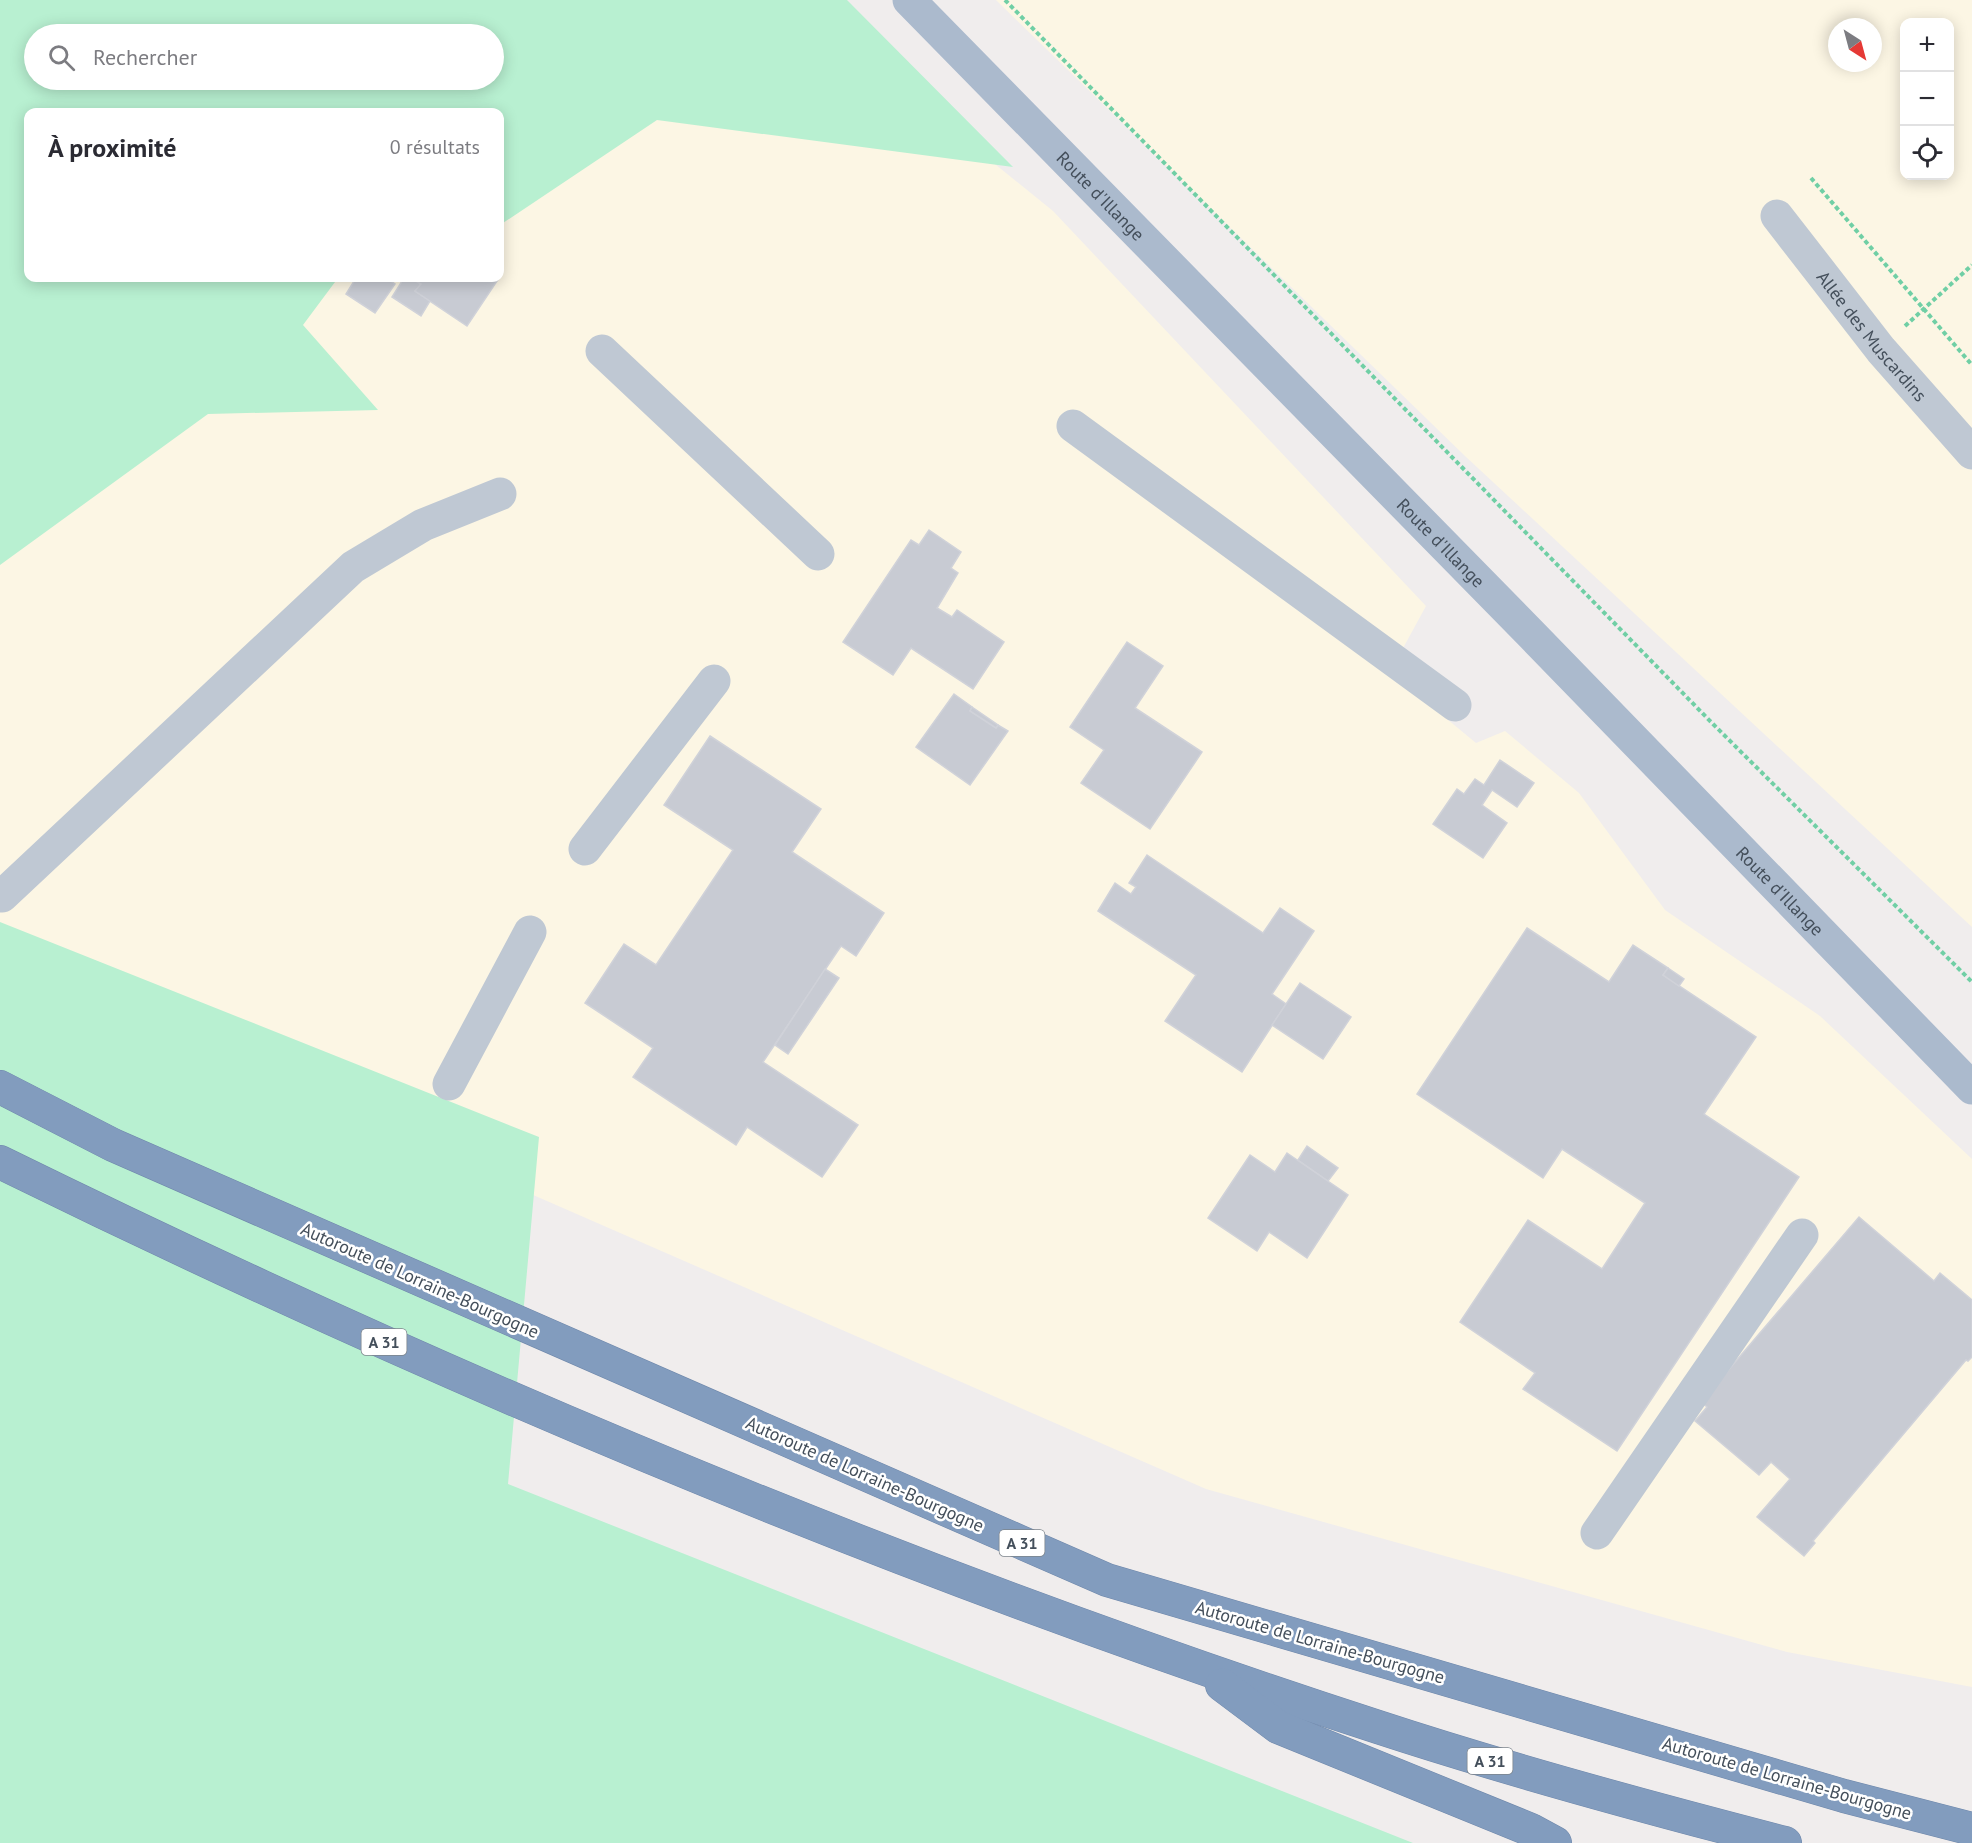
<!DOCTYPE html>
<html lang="fr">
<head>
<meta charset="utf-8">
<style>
  :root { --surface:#fff; --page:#f7f7f7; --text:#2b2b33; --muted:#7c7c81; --line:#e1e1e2 }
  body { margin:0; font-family:"PT Sans",sans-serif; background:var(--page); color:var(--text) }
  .controls { position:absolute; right:18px; top:18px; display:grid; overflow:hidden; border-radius:12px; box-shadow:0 3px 15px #0003 }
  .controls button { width:54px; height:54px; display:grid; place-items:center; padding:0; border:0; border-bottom:2px solid var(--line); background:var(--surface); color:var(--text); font:30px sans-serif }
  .compass { position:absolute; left:1828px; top:18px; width:54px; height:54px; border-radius:50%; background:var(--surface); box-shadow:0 3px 15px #0003; rotate:144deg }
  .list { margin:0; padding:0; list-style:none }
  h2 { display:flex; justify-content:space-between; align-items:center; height:78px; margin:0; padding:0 24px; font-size:26px }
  h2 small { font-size:20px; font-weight:400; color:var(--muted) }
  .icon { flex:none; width:33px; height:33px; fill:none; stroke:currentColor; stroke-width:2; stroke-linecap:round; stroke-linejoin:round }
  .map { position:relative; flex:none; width:1972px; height:1843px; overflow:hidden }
  .search { position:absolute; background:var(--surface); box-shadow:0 3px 15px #0003; left:24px; top:24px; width:480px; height:66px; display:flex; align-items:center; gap:15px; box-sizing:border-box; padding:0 21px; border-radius:33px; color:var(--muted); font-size:22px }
  .panel { position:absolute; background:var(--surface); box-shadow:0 3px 15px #0003; left:24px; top:108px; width:480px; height:174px; border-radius:12px }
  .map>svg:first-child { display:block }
  .commercial { fill:#fcf6e4; fill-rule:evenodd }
  .green { fill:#b8f0d1; fill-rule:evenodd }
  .building { fill:#c8cbd3; stroke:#d0d2d9; stroke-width:1.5 }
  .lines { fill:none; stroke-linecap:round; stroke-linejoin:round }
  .highway-casing { stroke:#6e87aa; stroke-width:34 }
  .path { stroke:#70cfa5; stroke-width:4; stroke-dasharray:4.5 3; stroke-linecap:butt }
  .minor { stroke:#bfc8d3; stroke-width:33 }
  .major { stroke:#abbacd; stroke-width:33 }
  .highway { stroke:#829cbe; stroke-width:33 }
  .labels { text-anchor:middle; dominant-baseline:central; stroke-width:5; stroke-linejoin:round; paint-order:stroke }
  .shield { fill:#fff; stroke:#7c848c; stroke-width:1.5 }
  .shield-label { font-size:16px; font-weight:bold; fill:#444f5b }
  .street-label { font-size:18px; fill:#444f5b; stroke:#fff }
</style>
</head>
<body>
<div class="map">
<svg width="1972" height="1843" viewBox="0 0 1972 1843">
  <rect width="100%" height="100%" fill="#f0eded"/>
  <g class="commercial">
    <path d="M761,0L900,87L1053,211L1426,606L1390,672L1476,743L1505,731L1579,793L1665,910L1820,1016L1972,1159V1687L1787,1652L1206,1489L467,1166L0,953V473L314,278H500V162Z"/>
    <path d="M996,0H1972V927L1465,456ZM1904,22H1950V176H1904ZM1837,27H1873V63H1837Z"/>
  </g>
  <g class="green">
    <path d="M0,0H847L1013,167L657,120L500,225V112H28V278H338L303,325L378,410L208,414L0,565ZM34,34H494V80H34Z"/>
    <path d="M0,922L539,1137L508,1484L1413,1843H0Z"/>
  </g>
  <g class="building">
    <path d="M356,278H386L395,284L375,313L346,294Z"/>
    <path d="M404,278H411L421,284L415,291L430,301L421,316L392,297Z"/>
    <path d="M411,278H499L467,326L415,291L421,284Z"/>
    <path d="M929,530L961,552L951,568L958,573L937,608L952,617L957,610L1004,642L973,689L911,648L893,675L843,642L911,540L919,545Z"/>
    <path d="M1127,642L1163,666L1135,708L1202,752L1150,829L1081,783L1104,750L1070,727Z"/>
    <path d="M954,694L972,707L970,711L996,728L998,725L1008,731L970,785L916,747Z"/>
    <path d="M972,707L998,725L996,728L970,711Z"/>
    <path d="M710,736L821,809L792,852L884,913L856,956L841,946L763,1062L858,1125L822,1177L747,1127L736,1145L633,1077L653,1048L585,1003L624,944L656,965L733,850L664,805Z"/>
    <path d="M1500,760L1534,783L1517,807L1492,790L1482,805L1507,823L1483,858L1433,824L1457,789L1464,794L1475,779L1484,785Z"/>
    <path d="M1147,855L1263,933L1280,908L1314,931L1272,994L1286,1004L1242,1072L1165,1021L1196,975L1098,911L1115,883L1131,894L1136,887L1129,883Z"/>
    <path d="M1527,928L1609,982L1633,945L1668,968L1663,975L1756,1037L1704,1114L1799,1177L1617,1451L1523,1389L1535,1373L1460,1322L1528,1220L1602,1269L1645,1203L1562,1149L1543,1178L1417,1094Z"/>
    <path d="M1668,968L1684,979L1679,986L1663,975Z"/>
    <path d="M825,969L839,978L788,1054L775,1045Z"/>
    <path d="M1300,983L1351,1017L1323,1059L1272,1025Z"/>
    <path d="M1307,1146L1338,1168L1328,1181L1298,1160Z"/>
    <path d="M1287,1153L1348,1195L1307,1258L1269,1232L1257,1251L1208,1218L1250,1155L1275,1172Z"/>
    <path d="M1859,1217L1934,1281L1940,1273L1972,1300V1357L1968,1361L1966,1360L1813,1541L1815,1543L1804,1556L1757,1517L1790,1479L1771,1462L1759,1475L1695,1421L1707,1407L1701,1402Z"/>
  </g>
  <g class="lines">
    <defs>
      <g id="highway">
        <path d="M0,1087L113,1145L1107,1580L1844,1796L1972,1829"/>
        <path d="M0,1162C446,1381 906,1574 1378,1727C1512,1771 1649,1808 1785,1843"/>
        <path d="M1222,1685L1278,1727L1531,1830L1555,1843"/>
      </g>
    </defs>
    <use href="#highway" class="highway-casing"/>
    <g class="path">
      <path d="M1005,0L1713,724L1972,982"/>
      <path d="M1811,178L1972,365"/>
      <path d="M1905,326L1972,265"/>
    </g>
    <g class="minor">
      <path id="s1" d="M1777,216L1881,350L1972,453"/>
      <path d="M602,351L818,554"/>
      <path d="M1073,426L1455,705"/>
      <path d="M585,849L714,681"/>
      <path d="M2,896L353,567L423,525L500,494"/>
      <path d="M449,1084L530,932"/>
      <path d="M1597,1533L1802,1235"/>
    </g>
    <path class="major" id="s2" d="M909,0L1533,636L1972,1088"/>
    <use href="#highway" class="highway"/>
  </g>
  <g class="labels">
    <g class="shield">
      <rect x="361.5" y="1329" width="45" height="26" rx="4.5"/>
      <rect x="999.5" y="1530" width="45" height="26" rx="4.5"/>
      <rect x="1467.5" y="1748" width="45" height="26" rx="4.5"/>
    </g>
    <g class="shield-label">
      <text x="384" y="1342">A 31</text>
      <text x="1022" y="1543">A 31</text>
      <text x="1490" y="1761">A 31</text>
    </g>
    <g class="street-label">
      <text stroke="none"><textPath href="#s2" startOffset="274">Route d'Illange</textPath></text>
      <text stroke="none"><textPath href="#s1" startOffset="153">Allée des Muscardins</textPath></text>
      <text stroke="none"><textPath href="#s2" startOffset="760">Route d'Illange</textPath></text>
      <text stroke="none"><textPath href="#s2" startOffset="1246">Route d'Illange</textPath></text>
      <text transform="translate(420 1280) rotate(24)">Autoroute de Lorraine-Bourgogne</text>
      <text transform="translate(865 1474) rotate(24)">Autoroute de Lorraine-Bourgogne</text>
      <text transform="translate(1320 1642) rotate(16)">Autoroute de Lorraine-Bourgogne</text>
      <text transform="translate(1787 1778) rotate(16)">Autoroute de Lorraine-Bourgogne</text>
    </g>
  </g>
</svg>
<div class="controls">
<button>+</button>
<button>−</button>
<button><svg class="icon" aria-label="locate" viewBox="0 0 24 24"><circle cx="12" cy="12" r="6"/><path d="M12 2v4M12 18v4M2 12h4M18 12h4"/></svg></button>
</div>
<svg class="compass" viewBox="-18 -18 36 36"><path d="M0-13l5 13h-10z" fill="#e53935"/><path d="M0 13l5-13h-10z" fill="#7c7c81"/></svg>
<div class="search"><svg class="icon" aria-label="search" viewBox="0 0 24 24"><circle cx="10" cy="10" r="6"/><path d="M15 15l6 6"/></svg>Rechercher</div>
<section class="panel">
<h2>À proximité<small>0 résultats</small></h2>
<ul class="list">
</ul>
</section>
</div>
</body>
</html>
